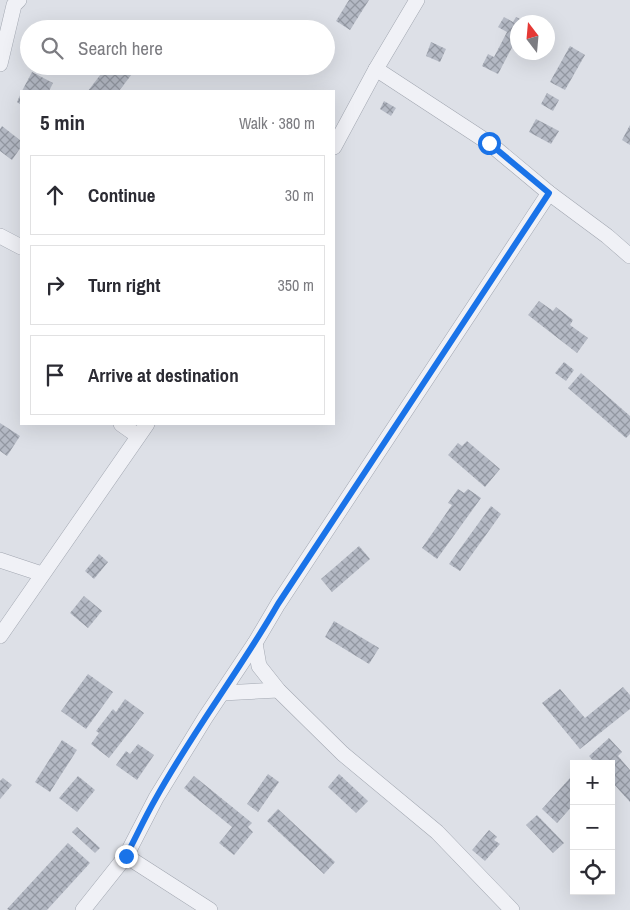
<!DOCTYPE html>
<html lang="en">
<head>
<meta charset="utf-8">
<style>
  :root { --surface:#fff; --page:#f2f2f3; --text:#2b2b33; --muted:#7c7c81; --line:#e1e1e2 }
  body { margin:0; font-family:"Archivo Narrow",sans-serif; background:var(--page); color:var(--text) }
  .controls { position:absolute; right:15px; bottom:15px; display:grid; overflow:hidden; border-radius:0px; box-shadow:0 5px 20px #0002 }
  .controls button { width:45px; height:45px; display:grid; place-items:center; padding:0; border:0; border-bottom:1px solid var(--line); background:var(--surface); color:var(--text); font:25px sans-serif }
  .compass { position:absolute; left:510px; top:15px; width:45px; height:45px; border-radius:50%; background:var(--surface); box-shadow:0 5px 20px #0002; rotate:344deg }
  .stop { position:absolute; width:15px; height:15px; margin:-11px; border:4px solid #1a73e8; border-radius:50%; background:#fff }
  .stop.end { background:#1a73e8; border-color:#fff; box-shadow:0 1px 5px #0008 }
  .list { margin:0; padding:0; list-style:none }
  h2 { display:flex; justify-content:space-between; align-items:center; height:65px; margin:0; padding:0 20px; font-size:21px }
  h2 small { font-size:16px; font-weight:400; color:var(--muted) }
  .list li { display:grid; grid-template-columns:32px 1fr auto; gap:15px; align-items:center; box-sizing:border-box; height:80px; margin:0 10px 10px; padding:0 10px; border:1px solid var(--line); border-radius:0px }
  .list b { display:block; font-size:19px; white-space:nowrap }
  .list em { font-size:16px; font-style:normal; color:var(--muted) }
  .icon { flex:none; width:28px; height:28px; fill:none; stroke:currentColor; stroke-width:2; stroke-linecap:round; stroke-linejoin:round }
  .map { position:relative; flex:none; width:630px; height:910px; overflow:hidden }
  .search { position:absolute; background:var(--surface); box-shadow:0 5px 20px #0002; left:20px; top:20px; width:315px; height:55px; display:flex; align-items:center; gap:12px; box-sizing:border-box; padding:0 18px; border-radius:28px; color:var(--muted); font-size:19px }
  .panel { position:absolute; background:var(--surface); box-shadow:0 5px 20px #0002; left:20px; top:90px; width:315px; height:335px; border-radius:0px }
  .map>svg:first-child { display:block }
  .building { fill:url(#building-cross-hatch) }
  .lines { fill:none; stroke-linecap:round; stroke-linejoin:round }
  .minor-casing { stroke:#a2a7b1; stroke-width:16 }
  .minor { stroke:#f0f1f6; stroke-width:15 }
  .route { stroke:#1a73e8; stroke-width:6 }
</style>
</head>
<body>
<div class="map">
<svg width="630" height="910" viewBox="0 0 630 910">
  <defs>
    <pattern id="building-cross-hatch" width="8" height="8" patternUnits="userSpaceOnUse" patternTransform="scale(1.25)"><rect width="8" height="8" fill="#b4b9c4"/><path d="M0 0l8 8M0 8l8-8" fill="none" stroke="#9297a1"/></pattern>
  </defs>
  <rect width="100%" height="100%" fill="#dde0e7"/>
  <g class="building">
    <path d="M349,0H369L350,30L336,21Z"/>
    <path d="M504,17L513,22L516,17L526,22H518V36L498,74L482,66L488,54L494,57L507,32L498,27Z"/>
    <path d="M290,22L302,29H287Z"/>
    <path d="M431,42L446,49L440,62L426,56Z"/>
    <path d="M570,46L585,55L565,90L550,82Z"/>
    <path d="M107,66H138L119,91H88Z"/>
    <path d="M276,66H298L294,75Z"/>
    <path d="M32,72L53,83L49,91H22Z"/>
    <path d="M21,93V105L17,102Z"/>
    <path d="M547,93L559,100L553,111L541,104Z"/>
    <path d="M384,101L396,108L391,116L380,109Z"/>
    <path d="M536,119L559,131L551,144L529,132Z"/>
    <path d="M630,125V145L622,140Z"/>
    <path d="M2,126L21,141V147L12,160L0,151V129Z"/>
    <path d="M539,301L553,311L556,307L573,320L570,325L588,338L577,353L528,315Z"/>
    <path d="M564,362L574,370L566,381L555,373Z"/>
    <path d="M581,373L630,416V434L626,438L568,388Z"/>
    <path d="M0,423L20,436L7,456L0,451Z"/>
    <path d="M467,441L500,469L485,487L448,455L458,443L462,446Z"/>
    <path d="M458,489L464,493L468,489L481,498L437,559L422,548L452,505L448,503Z"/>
    <path d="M491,506L501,514L460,571L449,564Z"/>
    <path d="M359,546L370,559L332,592L321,579Z"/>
    <path d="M99,554L108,562L94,579L85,571Z"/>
    <path d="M84,596L102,611L88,628L70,613Z"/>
    <path d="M334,621L379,648L369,664L325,637Z"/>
    <path d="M88,674L113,692L86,729L61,711Z"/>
    <path d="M623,687L630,695V709L580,749L542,703L560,689L585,718Z"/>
    <path d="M125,699L144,713L109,758L91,744L99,733L96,731L113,709L116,712Z"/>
    <path d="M609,738L622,752L618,756L630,770V802L611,781V764H596L589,756Z"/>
    <path d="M62,740L77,750L50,792L35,782Z"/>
    <path d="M138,744L154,755L137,780L116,765L126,751L130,754Z"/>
    <path d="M268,774L279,782L258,812L247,804Z"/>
    <path d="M339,774L368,801L356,813L328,787Z"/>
    <path d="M78,776L95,790L77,812L59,798Z"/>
    <path d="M194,776L252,823L248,827L253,832L234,855L219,843L232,827L184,788Z"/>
    <path d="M3,778L12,785L0,799V781Z"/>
    <path d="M570,778L574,781V804L557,823L542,809Z"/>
    <path d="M278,809L335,862L324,874L267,821Z"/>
    <path d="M537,815L564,843L553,853L526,825Z"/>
    <path d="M77,827L100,848L95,853L72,832Z"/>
    <path d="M489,830L497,837L494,840L500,844L485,861L472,850Z"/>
    <path d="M68,843L90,863L47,910H9L7,909Z"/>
  </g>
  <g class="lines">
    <defs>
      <g id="minor">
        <path d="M0,64L14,5L19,0"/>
        <path d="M376,69L489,143L549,193L607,236L630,256"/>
        <path d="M334,147L376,69L417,0"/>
        <path d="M0,236L21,247"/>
        <path d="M121,424L138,436"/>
        <path d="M0,560L42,574"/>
        <path d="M0,636L147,424"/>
        <path d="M255,643L259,666L278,690L343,754L437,832L512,910"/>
        <path d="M222,693L278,690"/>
        <path d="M126,856L210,910"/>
        <path d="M83,910L126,856L156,798L205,718L255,643L278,604L549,193"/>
      </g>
    </defs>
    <use href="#minor" class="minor-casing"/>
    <use href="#minor" class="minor"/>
  </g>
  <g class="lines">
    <path class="route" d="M126,856C136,837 145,817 156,798C193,731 240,670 278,604L549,193L489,143"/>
  </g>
</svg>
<div class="controls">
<button>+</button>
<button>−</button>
<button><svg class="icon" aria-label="locate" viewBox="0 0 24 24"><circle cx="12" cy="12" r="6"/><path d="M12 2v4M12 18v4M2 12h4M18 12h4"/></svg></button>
</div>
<svg class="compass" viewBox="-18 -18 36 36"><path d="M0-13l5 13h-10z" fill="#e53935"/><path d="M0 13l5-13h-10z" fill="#7c7c81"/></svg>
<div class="stop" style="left:489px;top:143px"></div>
<div class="stop end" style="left:126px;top:856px"></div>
<div class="search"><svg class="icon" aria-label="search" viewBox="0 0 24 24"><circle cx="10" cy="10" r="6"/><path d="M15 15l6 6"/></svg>Search here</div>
<section class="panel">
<h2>5 min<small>Walk · 380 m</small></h2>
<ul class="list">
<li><svg class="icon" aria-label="ahead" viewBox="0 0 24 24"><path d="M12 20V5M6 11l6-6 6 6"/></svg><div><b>Continue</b></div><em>30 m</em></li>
<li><svg class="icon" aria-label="right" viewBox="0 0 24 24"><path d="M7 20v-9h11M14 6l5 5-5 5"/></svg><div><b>Turn right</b></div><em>350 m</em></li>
<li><svg class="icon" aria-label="arrive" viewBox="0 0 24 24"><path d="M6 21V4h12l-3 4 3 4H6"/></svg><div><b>Arrive at destination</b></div></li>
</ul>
</section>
</div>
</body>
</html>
